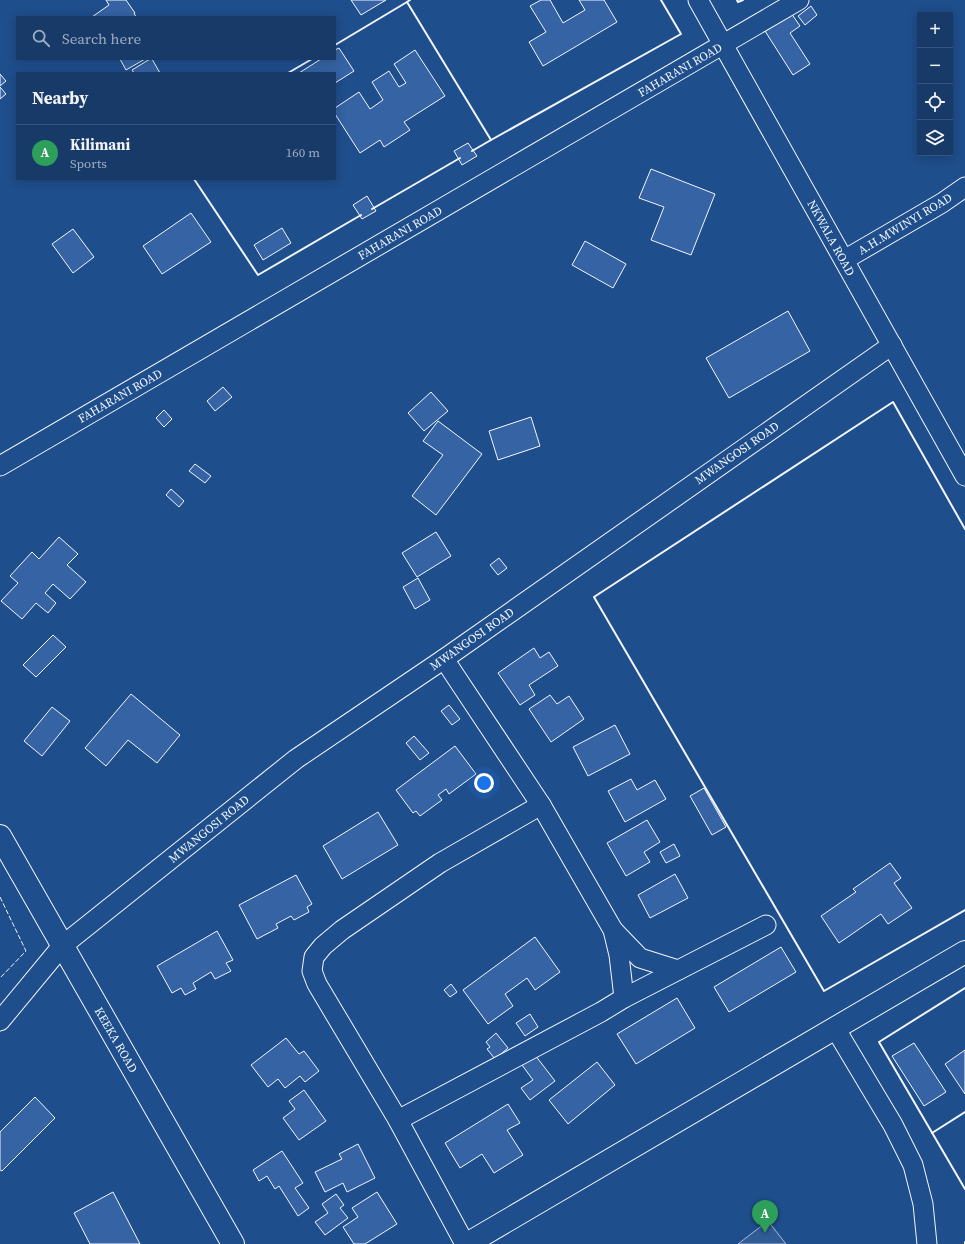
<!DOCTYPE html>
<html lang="en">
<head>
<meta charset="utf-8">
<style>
  :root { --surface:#173a69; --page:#244571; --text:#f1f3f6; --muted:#9eadc0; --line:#36547d; --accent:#90b9f0 }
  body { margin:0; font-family:"Source Serif 4",serif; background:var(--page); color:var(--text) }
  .controls { position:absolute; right:12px; top:12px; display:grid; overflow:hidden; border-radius:0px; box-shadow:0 2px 10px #0003 }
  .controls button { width:36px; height:36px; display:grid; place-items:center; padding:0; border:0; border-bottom:1px solid var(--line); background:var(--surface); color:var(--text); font:20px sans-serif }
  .you { position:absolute; left:484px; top:783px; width:14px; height:14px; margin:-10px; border:3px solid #fff; border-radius:50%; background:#1a73e8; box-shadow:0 0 0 6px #1a73e833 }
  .badge { display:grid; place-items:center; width:26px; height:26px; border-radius:50%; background:var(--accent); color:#fff; font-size:13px; font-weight:700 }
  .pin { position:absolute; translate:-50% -33px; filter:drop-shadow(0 1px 2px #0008) }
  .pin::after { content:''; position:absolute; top:21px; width:14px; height:12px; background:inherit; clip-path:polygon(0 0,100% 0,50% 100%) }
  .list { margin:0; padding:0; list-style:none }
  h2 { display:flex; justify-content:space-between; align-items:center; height:52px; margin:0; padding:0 16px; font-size:17px }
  h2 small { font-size:13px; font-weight:400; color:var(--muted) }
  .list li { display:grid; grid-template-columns:26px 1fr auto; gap:12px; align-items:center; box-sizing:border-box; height:56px; padding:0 16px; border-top:1px solid var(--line) }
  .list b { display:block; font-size:15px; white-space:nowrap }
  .list p { margin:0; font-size:13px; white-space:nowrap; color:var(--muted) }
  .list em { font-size:13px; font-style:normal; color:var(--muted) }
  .icon { flex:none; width:22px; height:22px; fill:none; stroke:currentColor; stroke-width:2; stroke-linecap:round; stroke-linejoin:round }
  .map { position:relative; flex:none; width:965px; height:1244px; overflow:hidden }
  .search { position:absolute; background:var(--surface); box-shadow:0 2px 10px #0003; left:16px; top:16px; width:320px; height:44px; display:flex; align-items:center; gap:10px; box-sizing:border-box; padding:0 14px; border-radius:0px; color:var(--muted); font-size:15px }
  .panel { position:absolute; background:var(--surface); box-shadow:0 2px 10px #0003; left:16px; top:72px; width:320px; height:108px; border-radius:0px }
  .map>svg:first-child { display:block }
  .green { fill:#305b95; stroke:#a8bbd7 }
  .building { fill:#3563a3; stroke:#f2f6ff }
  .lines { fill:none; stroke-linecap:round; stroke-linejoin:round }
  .minor-casing { stroke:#f2f6ff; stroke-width:21 }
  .tertiary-casing { stroke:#f2f6ff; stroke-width:24 }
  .minor { stroke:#1f4e8c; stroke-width:19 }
  .tertiary { stroke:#1f4e8c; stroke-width:22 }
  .fence { stroke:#f2f6ff; stroke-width:1; stroke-dasharray:5 2; stroke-linecap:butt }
  .wall { stroke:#f2f6ff; stroke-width:2 }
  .labels { text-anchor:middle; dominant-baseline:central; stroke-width:3; stroke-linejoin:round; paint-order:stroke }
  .street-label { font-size:12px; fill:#f2f6ff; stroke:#1f4e8c }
</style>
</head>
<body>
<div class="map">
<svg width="965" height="1244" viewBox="0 0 965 1244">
  <rect width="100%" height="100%" fill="#1f4e8c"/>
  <path class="green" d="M768,1221L786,1244H738Z"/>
  <g class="building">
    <path d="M106,0H126L135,13H134L136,17H92L109,5Z"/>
    <path d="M351,0H386L361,15Z"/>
    <path d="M541,0H550L563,23L585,10L579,0H604L617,22L543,66L529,42L546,32L530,6Z"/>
    <path d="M811,6L817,15L805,25L798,16Z"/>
    <path d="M791,13L800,26L790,33L810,64L793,75L765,31Z"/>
    <path d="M339,48L354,71L335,83V73H299L321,59H335V50Z"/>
    <path d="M415,50L445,96L404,122L410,130L384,147L380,140L360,153L335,114V108L359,92L370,109L383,100L372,82L389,71L399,87L406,83L394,64Z"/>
    <path d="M120,59H145L126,70Z"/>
    <path d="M150,59H152L160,73H134L132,70Z"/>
    <path d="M0,74L6,81L0,86Z"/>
    <path d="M0,87L6,94L0,99Z"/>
    <path d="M468,143L477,156L462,165L454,151Z"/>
    <path d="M651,169L715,194L691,255L651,240L664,207L639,198Z"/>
    <path d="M367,196L376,211L362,219L353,205Z"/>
    <path d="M191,213L211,242L162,274L143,246Z"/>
    <path d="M282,228L291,243L263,260L254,245Z"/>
    <path d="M73,229L94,257L73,273L52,244Z"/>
    <path d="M585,241L626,264L613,288L572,265Z"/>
    <path d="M788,311L810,351L729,398L706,358Z"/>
    <path d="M223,387L232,397L215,411L207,401Z"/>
    <path d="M431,392L448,411L424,431L408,413Z"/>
    <path d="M164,410L172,419L164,427L156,418Z"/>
    <path d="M531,417L540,446L498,460L489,431Z"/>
    <path d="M438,421L482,454L436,515L412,496L443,455L423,441Z"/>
    <path d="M195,464L211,476L205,483L189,471Z"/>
    <path d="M171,489L184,501L179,507L166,495Z"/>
    <path d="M436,532L451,556L417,577L402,553Z"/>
    <path d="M59,537L78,554L67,565L86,582L70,599L53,584L45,593L56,603L48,613L36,603L22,619L1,601L18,583L10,576L32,552L39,559Z"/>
    <path d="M499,558L507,568L498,575L490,565Z"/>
    <path d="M418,578L430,600L415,609L403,587Z"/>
    <path d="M53,635L66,647L36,677L23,665Z"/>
    <path d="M534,648L540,658L549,652L558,666L529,685L535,695L520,705L498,673Z"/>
    <path d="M131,694L180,735L157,763L128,740L106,766L85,748Z"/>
    <path d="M550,695L557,704L569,696L584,719L551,742L529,709Z"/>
    <path d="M449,705L460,719L452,725L441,711Z"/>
    <path d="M52,707L70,721L42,756L24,741Z"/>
    <path d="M615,725L630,754L588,776L573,747Z"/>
    <path d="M414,736L429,753L420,760L406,743Z"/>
    <path d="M455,746L476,774L449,794L446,789L438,795L442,800L420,816L416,811L413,813L396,790Z"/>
    <path d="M631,779L637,790L655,780L666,799L625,822L608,791Z"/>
    <path d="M704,788L726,827L712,835L690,796Z"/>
    <path d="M378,812L398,845L342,879L323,846Z"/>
    <path d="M647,820L660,842L644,852L650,862L626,876L607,843Z"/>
    <path d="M674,844L680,856L666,863L660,852Z"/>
    <path d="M890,863L901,878L894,883L912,908L888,924L881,914L839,943L821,916L856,892L853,889Z"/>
    <path d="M675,874L688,898L650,918L638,895Z"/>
    <path d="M296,875L312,904L307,907L309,912L294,920L291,916L276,924L278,928L257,939L239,905Z"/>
    <path d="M217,931L233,960L226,963L231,971L215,979L211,972L193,983L196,989L185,995L181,988L172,993L157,966Z"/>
    <path d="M535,937L560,972L535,990L527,978L505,994L513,1006L488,1024L463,990Z"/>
    <path d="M781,947L796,972L729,1012L714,987Z"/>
    <path d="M451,984L457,992L450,997L444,990Z"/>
    <path d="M677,998L695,1028L636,1064L617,1034Z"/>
    <path d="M530,1014L538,1027L525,1036L516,1023Z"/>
    <path d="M496,1033L508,1048L495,1059L487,1049L490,1047L486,1042Z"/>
    <path d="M286,1038L299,1054L304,1051L319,1071L305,1082L300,1076L285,1088L278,1079L268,1087L251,1065Z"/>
    <path d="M914,1043L946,1092L924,1106L892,1056Z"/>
    <path d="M965,1050V1094L945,1064Z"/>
    <path d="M535,1055L555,1081L530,1100L521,1088L533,1080L522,1065Z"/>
    <path d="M597,1062L615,1085L568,1124L549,1100Z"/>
    <path d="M304,1090L326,1121L299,1140L283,1118L295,1109L289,1101Z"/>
    <path d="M35,1097L55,1118L2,1171L0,1170V1132Z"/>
    <path d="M508,1104L520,1123L507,1130L523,1155L494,1173L482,1154L460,1168L445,1143Z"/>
    <path d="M358,1144L375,1178L347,1192L343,1183L325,1192L315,1172L342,1159L339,1154Z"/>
    <path d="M282,1151L303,1183L295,1188L309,1208L298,1216L279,1186L275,1189L267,1176L259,1181L253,1170Z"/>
    <path d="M113,1192L140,1244H90L74,1213Z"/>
    <path d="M377,1192L397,1224L365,1244H354L343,1227L358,1217L352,1208Z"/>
    <path d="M336,1194L344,1205L340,1208L348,1218L325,1235L315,1222L328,1213L322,1204Z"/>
  </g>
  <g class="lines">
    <defs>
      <g id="minor">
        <path d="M698,0L965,476"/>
        <path d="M844,260L942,203L965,187"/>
        <path d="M0,466L799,0"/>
        <path d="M444,659L541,805L613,930L619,955L624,998"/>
        <path d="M614,931L640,958L678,970"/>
        <path d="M0,1021L62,946L296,759L444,659L892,345"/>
        <path d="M835,1028L893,1125L913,1165L923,1204L927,1244"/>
        <path d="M398,1120L601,1012L624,998L766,925"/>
        <path d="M465,1244L398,1120L317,984L312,971L314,957L323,946L342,930L440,863L541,805"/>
      </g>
      <g id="tertiary">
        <path d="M0,836L233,1244"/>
        <path d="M467,1244L965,952"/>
      </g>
    </defs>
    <use href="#minor" class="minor-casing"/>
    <use href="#tertiary" class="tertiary-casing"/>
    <use href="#minor" class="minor"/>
    <use href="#tertiary" class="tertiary"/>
    <path class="fence" d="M0,897L26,951L0,978"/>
    <g class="wall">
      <path d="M410,0L407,2L491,140L681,34L661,0"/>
      <path d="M737,0L738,2L743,0"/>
      <path d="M335,45L407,2"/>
      <path d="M288,73L312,59"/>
      <path d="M472,151L491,140"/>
      <path d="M194,179L258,275L361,215"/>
      <path d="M372,209L460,158"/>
      <path d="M965,529L893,402L594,597L824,991L965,910"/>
      <path d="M965,988L879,1042L965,1189"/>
      <path d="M932,1133L965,1112"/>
      <path d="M965,1244V1242"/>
    </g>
  </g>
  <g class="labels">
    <g class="street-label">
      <text transform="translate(680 70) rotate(-30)">FAHARANI ROAD</text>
      <text transform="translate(905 224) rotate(-31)">A.H.MWINYI ROAD</text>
      <text transform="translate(400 233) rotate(-30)">FAHARANI ROAD</text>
      <text transform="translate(831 238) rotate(61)">NKWALA ROAD</text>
      <text transform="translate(120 396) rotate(-30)">FAHARANI ROAD</text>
      <text transform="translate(737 453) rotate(-35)">MWANGOSI ROAD</text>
      <text transform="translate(472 639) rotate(-35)">MWANGOSI ROAD</text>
      <text transform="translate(209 829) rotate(-39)">MWANGOSI ROAD</text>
      <text transform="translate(116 1040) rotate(60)">KEEKA ROAD</text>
    </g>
  </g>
</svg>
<div class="controls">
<button>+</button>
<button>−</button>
<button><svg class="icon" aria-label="locate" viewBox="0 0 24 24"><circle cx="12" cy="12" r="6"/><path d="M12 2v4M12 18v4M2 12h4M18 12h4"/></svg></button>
<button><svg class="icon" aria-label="layers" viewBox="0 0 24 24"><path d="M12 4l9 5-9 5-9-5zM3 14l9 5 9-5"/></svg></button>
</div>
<div class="you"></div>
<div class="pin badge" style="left:765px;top:1233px;background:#2e9e5b">A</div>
<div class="search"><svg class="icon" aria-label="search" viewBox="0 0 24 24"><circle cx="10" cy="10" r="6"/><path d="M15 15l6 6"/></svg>Search here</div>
<section class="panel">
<h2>Nearby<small></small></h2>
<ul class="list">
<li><span class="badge" style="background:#2e9e5b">A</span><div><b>Kilimani</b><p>Sports</p></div><em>160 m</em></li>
</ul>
</section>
</div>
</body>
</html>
